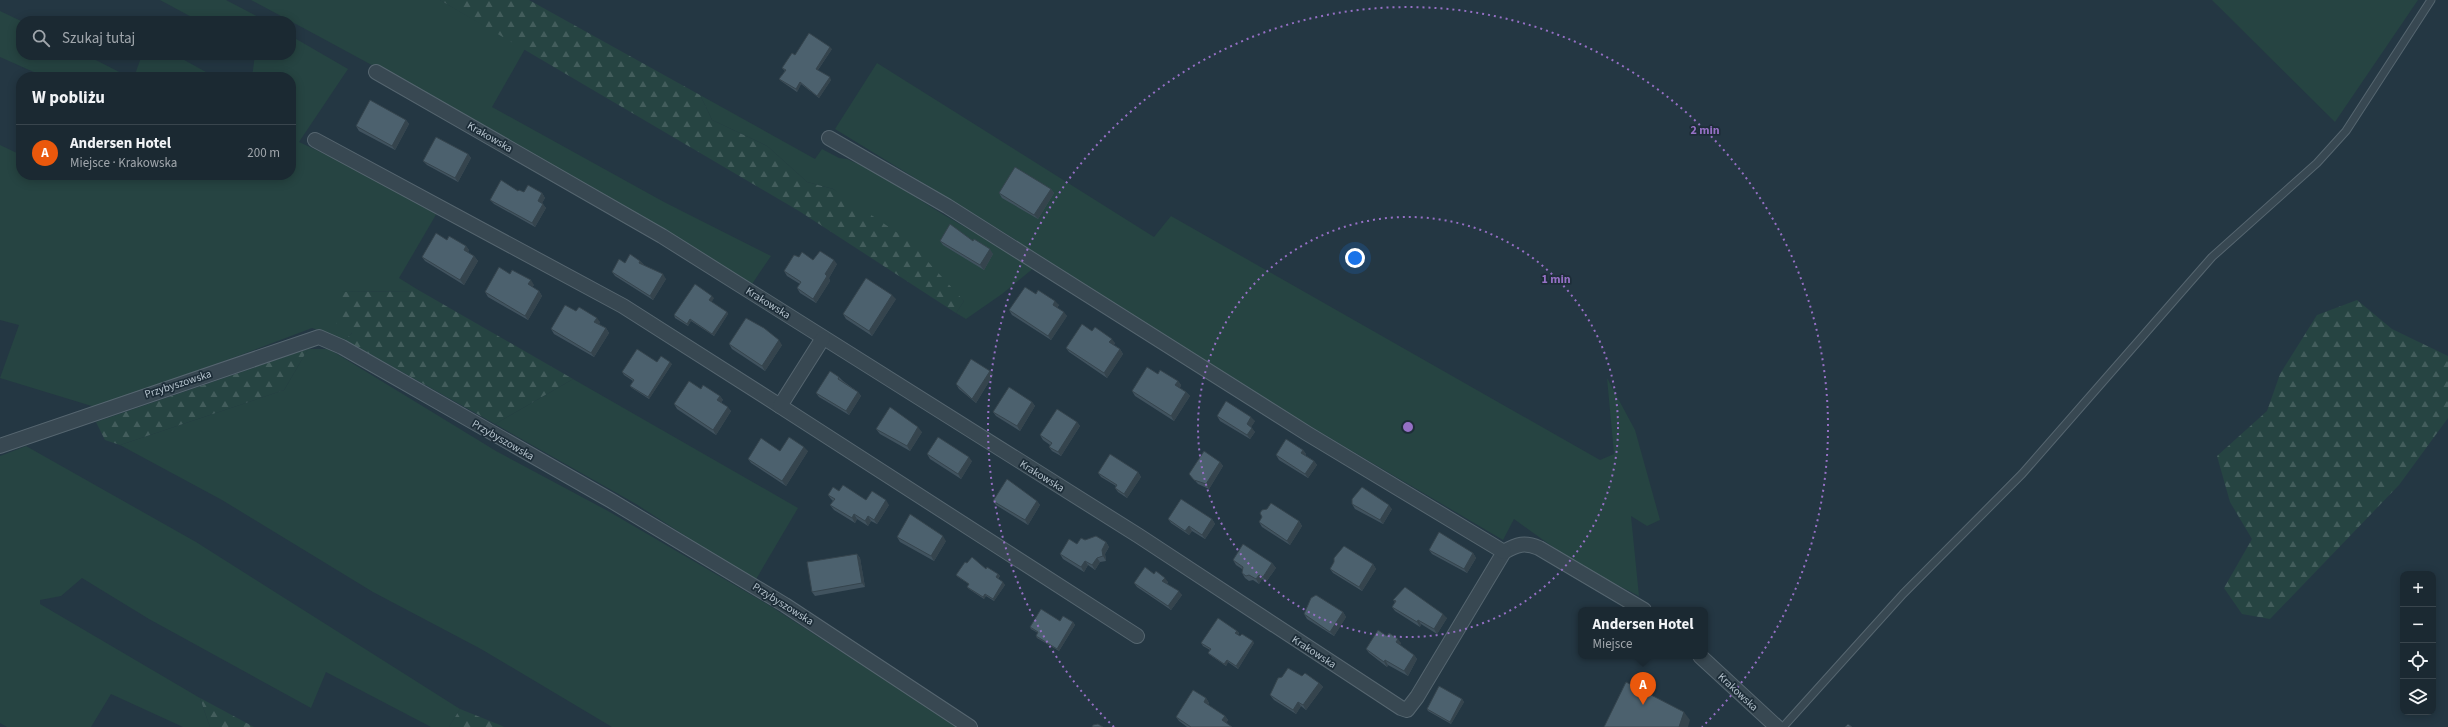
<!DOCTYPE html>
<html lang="pl">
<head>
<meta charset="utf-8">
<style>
  :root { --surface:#1b2932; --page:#28353e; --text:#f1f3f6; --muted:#a0a6ac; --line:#39454d; --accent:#ea580c }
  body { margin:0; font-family:"Source Sans 3",sans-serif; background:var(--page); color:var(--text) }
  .controls { position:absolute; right:12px; bottom:12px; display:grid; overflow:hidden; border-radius:8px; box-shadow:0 2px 10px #0003 }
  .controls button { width:36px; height:36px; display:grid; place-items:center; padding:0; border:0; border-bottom:1px solid var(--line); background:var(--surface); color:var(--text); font:20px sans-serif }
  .you { position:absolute; left:1355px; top:258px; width:14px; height:14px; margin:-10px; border:3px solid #fff; border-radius:50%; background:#1a73e8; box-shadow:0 0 0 6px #1a73e833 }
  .badge { display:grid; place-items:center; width:26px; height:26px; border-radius:50%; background:var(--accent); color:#fff; font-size:13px; font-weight:700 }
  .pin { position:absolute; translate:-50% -33px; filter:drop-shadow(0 1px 2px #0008) }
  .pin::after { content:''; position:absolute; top:21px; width:14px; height:12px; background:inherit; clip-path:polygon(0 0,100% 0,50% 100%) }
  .popup { position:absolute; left:1578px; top:607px; width:130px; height:52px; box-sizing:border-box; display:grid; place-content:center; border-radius:8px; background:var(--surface); filter:drop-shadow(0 1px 3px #0005); font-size:13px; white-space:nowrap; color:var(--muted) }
  .popup b { font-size:15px; color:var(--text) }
  .popup::after { content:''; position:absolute; left:50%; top:100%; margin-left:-8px; border:8px solid transparent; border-top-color:var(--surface) }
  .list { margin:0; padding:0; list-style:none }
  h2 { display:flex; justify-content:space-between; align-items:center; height:52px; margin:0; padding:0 16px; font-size:17px }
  h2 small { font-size:13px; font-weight:400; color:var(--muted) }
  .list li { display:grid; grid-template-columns:26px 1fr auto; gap:12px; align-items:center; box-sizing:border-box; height:56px; padding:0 16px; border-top:1px solid var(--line) }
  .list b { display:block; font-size:15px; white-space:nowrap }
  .list p { margin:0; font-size:13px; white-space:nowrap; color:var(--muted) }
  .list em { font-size:13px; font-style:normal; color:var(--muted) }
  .icon { flex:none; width:22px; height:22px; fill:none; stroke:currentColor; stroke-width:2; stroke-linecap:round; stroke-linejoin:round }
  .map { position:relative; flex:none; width:2448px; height:727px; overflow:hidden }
  .search { position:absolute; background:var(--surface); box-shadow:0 2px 10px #0003; left:16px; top:16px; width:280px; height:44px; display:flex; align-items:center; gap:10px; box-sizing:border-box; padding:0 14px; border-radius:16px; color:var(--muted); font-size:15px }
  .panel { position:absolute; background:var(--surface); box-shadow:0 2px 10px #0003; left:16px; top:72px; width:280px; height:108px; border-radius:16px }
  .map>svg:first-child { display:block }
  .green { fill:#264442 }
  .forest { fill:url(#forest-firs) }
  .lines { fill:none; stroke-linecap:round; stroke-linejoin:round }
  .service-casing { stroke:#566670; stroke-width:9 }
  .minor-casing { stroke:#566670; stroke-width:16 }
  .service { stroke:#384852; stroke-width:7 }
  .minor { stroke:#384852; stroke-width:14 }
  .wall { fill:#41535f }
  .shaded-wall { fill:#35444d }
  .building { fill:#4c616e; stroke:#35444d }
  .ring { fill:none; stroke:#9570c5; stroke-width:2; stroke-dasharray:2 4 }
  .labels { text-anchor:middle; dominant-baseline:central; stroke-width:3.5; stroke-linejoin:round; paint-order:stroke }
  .street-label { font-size:11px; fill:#b5c3cd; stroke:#1d2d38 }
  .centre { fill:#9570c5; stroke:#1d2d38; stroke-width:2 }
  .ring-label { font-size:12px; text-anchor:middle; font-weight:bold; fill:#9570c5; stroke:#1d2d38; stroke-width:3.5; stroke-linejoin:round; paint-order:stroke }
</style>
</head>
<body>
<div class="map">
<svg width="2448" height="727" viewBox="0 0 2448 727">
  <defs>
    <pattern id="forest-firs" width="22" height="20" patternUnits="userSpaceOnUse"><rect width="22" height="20" fill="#264442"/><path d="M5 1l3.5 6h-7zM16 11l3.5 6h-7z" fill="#435d5c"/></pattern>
  </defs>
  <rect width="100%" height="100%" fill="#243743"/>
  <g class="green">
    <path d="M160,0H226L266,21H199Z"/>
    <path d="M251,0H440L525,49L492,107L664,202L771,256L752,284C588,184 420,90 251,0Z"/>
    <path d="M2212,0H2418L2335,122Z"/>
    <path d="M0,11L21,21V55H86L129,77H45L0,57Z"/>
    <path d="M291,36L348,69L299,142L342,162L437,213L399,278L420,291L342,292L352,333L345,340L312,328L238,356L95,407L0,378L19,325L0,320V145L21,155V175H291V77H252L255,55H291Z"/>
    <path d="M142,55H175L215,77H134Z"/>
    <path d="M877,63L1154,237L1171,216L1600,460L1614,454L1607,378L1635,430L1660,520L1647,526L1631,516L1639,596L1578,565L1514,519L1503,540L1257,395L1011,237L835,129Z"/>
    <path d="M700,95L815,159L822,149L839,158L847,159L874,171L944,215L1035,267L1002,294L966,319L956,313L964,301L833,189L807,182L767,146L712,120Z"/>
    <path d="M308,349H329L496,451L608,511L767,604L959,727H612L481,649L373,592L222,500L120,445L284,390Z"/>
    <path d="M573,379L798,508L755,581L636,504L495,424Z"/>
    <path d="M26,446L196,542L460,709L449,727H431L326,672L311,708L149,619L82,578L61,596L40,600V604L200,698L210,727H183L111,694L91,727H7L0,723V456Z"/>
  </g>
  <g class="forest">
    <path d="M440,0H529L700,95L712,120L767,146L807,182L833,189L908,240L964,301L956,313L799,211Z"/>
    <path d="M420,291L573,379L495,424L345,340L352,333L336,323L342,292Z"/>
    <path d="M2357,300L2392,329L2448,356V418L2399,485L2270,619L2242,614L2224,588L2252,539L2230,502L2217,456L2267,411L2280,374L2317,315Z"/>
    <path d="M308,349L284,390L120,445L105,440L96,422Z"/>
    <path d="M200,698L254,727H210Z"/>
    <path d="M460,709L500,725L504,727H449Z"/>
  </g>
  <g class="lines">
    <defs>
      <path id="service" d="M1783,727L1903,594L2022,474L2212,257L2317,163L2346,131L2431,0"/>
      <g id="minor">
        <path d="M376,72L662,236L1139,536L1401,708L1407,710L1417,697L1504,552C1517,544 1525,542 1539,548L1644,610"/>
        <path d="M829,138L947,206L1308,434L1504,552"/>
        <path d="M315,140L623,306L780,406"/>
        <path d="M823,338L780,406L1137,636"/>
        <path d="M0,446L319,337L342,347L610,500L785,605L970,727"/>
        <path d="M1700,656L1777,727"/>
      </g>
    </defs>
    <use href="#service" class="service-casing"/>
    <use href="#minor" class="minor-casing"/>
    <use href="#service" class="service"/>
    <use href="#minor" class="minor"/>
  </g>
  <g class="wall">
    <path d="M832,49L818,70L831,80L819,98L801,84L797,92L781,81L779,79L785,71L782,68L795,55Z"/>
    <path d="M406,120L409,124L395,150L359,131L356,126Z"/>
    <path d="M468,154L471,158L458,182L427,165L423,161Z"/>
    <path d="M1051,189L1054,193L1038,219L1002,198L999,193Z"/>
    <path d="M524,192L542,193L545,198L542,203L546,208L535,227L494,204L490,200Z"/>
    <path d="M447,240L466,246L469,250L468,252L474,256L478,261L464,285L425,261L422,257Z"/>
    <path d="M940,241H973L993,254L984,270L943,245Z"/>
    <path d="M799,257L837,264L829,278L830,281L816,303L800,293L797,288L800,284L787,276L784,271Z"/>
    <path d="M640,261L644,265L666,279L653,300L615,276L612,272L625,263Z"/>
    <path d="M510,274L534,285L532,287L539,291L542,296L528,320L488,297L485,292Z"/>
    <path d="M1036,294L1059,305L1057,308L1067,316L1051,340L1012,315L1009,310Z"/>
    <path d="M714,298L711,302L727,312L728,314L714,336L691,321L688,326L675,318L674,315Z"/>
    <path d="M896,299L872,336L846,319L843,314Z"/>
    <path d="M576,311L600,322L599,324L606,328L609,333L594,357L554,334L551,329Z"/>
    <path d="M1092,331L1115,343L1114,345L1120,349L1123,354L1107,378L1069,352L1066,348Z"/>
    <path d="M729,344L782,345L765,371L732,349Z"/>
    <path d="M657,362L672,364L649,399L632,388L630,386L633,381L624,375L622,372Z"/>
    <path d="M990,371L993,375L976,403L959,389L956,384Z"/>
    <path d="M1158,374L1178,381L1181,385L1180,388L1186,392L1190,396L1174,421L1135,396L1132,391Z"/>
    <path d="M839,377L843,381L858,392L861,396L849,415L819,397L816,393Z"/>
    <path d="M701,389L720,396L723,400L721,402L731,411L716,435L677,409L674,404Z"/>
    <path d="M1032,402L1035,406L1020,431L996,416L993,412Z"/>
    <path d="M1217,416L1255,421L1251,427L1255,432L1250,439L1220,421Z"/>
    <path d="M1077,422L1080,426L1061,456L1052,451L1049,447L1050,445L1043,440L1040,435Z"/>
    <path d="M876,429L922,432L910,451L880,434Z"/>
    <path d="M1303,450L1306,454L1305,455L1314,461L1317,465L1308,478L1279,460L1276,455Z"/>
    <path d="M780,451H808L786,486L751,463L748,459Z"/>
    <path d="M927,454L972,461L961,479L930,459Z"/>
    <path d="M1220,462L1223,466L1209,489L1198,484L1189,474Z"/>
    <path d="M1138,472L1141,477L1127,498L1118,492L1115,488L1116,486L1101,477L1098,473Z"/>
    <path d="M839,491L866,500L889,505L877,524L871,521L868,526L857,519L855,523L834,510L830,505L833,501L831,499L828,495Z"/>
    <path d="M993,501H1037L1040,505L1028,525L996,505Z"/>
    <path d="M1352,504L1392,509L1383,524L1355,509Z"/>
    <path d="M1267,509L1299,521L1302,526L1290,545L1262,527L1259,522Z"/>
    <path d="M1168,519H1212L1215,524L1205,539L1192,531L1189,535L1171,523Z"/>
    <path d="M897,537L946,541L934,561L900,542Z"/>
    <path d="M1085,540L1106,542L1109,547L1105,554L1106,561L1100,562L1095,570L1088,565L1084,572L1063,559L1060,554L1077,544Z"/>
    <path d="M1429,550L1473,553L1476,558L1467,573L1432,554Z"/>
    <path d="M857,554L860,558L865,587L815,596L812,592Z"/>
    <path d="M1233,560L1272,563L1276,568L1266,582L1262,579L1259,584L1253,580L1249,581L1245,578L1242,573V569L1236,565Z"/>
    <path d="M1334,562L1373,564L1376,569L1362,591L1333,573L1330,569Z"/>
    <path d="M986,569L998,574L1000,576L998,579L1005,585L994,601L986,596L984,599L969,589L967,587L969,584L958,577L956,575Z"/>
    <path d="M1154,574L1168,582L1167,584L1182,595L1171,610L1137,587L1134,583Z"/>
    <path d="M1393,600L1447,618L1437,634L1421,624L1420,627L1395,611L1392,607L1395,602Z"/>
    <path d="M1343,612L1346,617L1334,636L1307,619L1304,614Z"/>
    <path d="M1060,621L1073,622L1075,625L1059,651L1037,638L1036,636L1038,633L1031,629L1030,627Z"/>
    <path d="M1237,631L1239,633L1238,635L1254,643L1238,669L1228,662L1226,666L1210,655L1208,653L1210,650L1203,646L1201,643Z"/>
    <path d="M1387,636L1401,643L1400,645L1414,655L1417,659L1408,676L1388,665L1387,667L1369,653L1366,649Z"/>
    <path d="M1302,676L1319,683L1323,687L1306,710L1301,706L1296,714L1274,700L1270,695Z"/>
    <path d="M1206,698L1209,703L1208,705L1225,716L1228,720L1226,723L1232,727H1187L1179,721L1176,717Z"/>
    <path d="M1462,699L1464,702L1451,724L1428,711L1427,709Z"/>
  </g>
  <g class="shaded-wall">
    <path d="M830,47L832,49L817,71L816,69Z"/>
    <path d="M830,77L831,80L819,98L817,96Z"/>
    <path d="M800,82L801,84L797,92L796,89Z"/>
    <path d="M406,120L409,124L395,150L392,146Z"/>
    <path d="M468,154L471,158L458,182L455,178Z"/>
    <path d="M1051,189L1054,193L1038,219L1034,215Z"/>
    <path d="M542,193L545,198L541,205L538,201Z"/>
    <path d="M543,204L546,208L535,227L532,223Z"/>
    <path d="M466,246L469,250L467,254L464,250Z"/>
    <path d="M990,249L993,254L984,270L980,265Z"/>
    <path d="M474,256L478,261L464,285L460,280Z"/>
    <path d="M834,260L837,264L829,278L830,281L816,303L813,299L825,274Z"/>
    <path d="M640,261L644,265L639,263Z"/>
    <path d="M663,274L666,279L653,300L650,296Z"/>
    <path d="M531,280L534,285L531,289L528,284Z"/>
    <path d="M539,291L542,296L528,320L525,316Z"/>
    <path d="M892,295L896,299L872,336L869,331Z"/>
    <path d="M712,296L714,298L711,303L709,300Z"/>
    <path d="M1055,301L1059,305L1056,309L1053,305Z"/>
    <path d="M727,312L728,314L714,336L712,334Z"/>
    <path d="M1064,312L1067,316L1051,340L1048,336Z"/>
    <path d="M597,318L600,322L598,326L594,322Z"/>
    <path d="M690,319L691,321L688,326L687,324Z"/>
    <path d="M606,328L609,333L594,357L591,353Z"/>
    <path d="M1112,339L1115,343L1112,347L1109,342Z"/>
    <path d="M779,340L782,345L765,371L762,366Z"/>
    <path d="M1120,349L1123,354L1107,378L1104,373Z"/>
    <path d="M670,362L672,364L649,399L648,397Z"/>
    <path d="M990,371L993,375L976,403L972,399Z"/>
    <path d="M1178,381L1181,385L1179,390L1175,385Z"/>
    <path d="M858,392L861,396L849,415L846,411Z"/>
    <path d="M1186,392L1190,396L1174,421L1171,416Z"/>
    <path d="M720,396L723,400L720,404L717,400Z"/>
    <path d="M1032,402L1035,406L1020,431L1017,426Z"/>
    <path d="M728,407L731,411L716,435L713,430Z"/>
    <path d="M1251,417L1255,421L1250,429L1247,424Z"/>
    <path d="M1077,422L1080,426L1061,456L1058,452Z"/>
    <path d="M918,427L922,432L910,451L907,446Z"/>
    <path d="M1252,428L1255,432L1250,439L1247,435Z"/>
    <path d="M804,447L808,451L786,486L782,481Z"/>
    <path d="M1303,450L1306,454L1304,457L1301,453Z"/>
    <path d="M969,457L972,461L961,479L958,474Z"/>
    <path d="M1314,461L1317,465L1308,478L1305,474Z"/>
    <path d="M1220,462L1223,466L1209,489L1206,484Z"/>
    <path d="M1138,472L1141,477L1127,498L1124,494Z"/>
    <path d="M886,500L889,505L877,524L874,520Z"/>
    <path d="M1037,501L1040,505L1028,525L1025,520Z"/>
    <path d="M1389,505L1392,509L1383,524L1380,520Z"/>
    <path d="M854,514L857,519L855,523L852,518Z"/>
    <path d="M868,516L871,521L868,526L865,521Z"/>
    <path d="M1212,519L1215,524L1205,539L1202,535Z"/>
    <path d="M1299,521L1302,526L1290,545L1287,541Z"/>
    <path d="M1189,526L1192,531L1189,535L1185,531Z"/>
    <path d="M943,536L946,541L934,561L931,556Z"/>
    <path d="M1106,542L1109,547L1105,554L1106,561L1103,556L1102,550Z"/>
    <path d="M1473,553L1476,558L1467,573L1464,569Z"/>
    <path d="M857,554L860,558L865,587L862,583Z"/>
    <path d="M1097,558L1100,562L1095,570L1092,565Z"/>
    <path d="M1085,561L1088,565L1084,572L1081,567Z"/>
    <path d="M1272,563L1276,568L1266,582L1263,577Z"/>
    <path d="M1373,564L1376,569L1362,591L1359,587Z"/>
    <path d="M998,574L1000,576L997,579L996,577Z"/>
    <path d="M1259,575L1262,579L1259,584L1256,579Z"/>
    <path d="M1165,578L1168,582L1165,585L1162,581Z"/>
    <path d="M1003,582L1005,585L994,601L993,599Z"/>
    <path d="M1179,591L1182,595L1171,610L1168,606Z"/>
    <path d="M985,594L986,596L984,599L983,597Z"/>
    <path d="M1343,612L1346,617L1334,636L1330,632Z"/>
    <path d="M1443,614L1447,618L1437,634L1434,629Z"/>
    <path d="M1418,620L1421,624L1420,627L1417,622Z"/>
    <path d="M1073,622L1075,625L1059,651L1057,649Z"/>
    <path d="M1237,631L1239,633L1237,635L1235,633Z"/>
    <path d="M1398,639L1401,643L1399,646L1396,642Z"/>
    <path d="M1253,641L1254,643L1238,669L1236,666Z"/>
    <path d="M1414,655L1417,659L1408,676L1404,671Z"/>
    <path d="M1227,660L1228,662L1226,666L1224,664Z"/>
    <path d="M1385,660L1388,665L1387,667L1384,662Z"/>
    <path d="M1319,683L1323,687L1306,710L1303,705Z"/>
    <path d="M1206,698L1209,703L1207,706L1204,702Z"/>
    <path d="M1462,699L1464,702L1451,724L1450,722Z"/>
    <path d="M1298,702L1301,706L1296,714L1293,710Z"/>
    <path d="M1684,712L1690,720L1688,727H1679Z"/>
    <path d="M1225,716L1228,720L1225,725L1222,720Z"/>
  </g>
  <g class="building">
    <path d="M809,33L830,47L816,69L830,77L817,96L800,82L796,89L779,79L786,70L782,68L792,53L795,55Z"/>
    <path d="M370,100L406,120L392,146L356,126Z"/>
    <path d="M436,137L468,154L455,178L423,161Z"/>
    <path d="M1015,167L1051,189L1034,215L999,193Z"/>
    <path d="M501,180L518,191L519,190L524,192L528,185L542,193L538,201L543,204L532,223L490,200Z"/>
    <path d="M950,224L973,241L974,239L990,249L980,265L940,241Z"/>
    <path d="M436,233L447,240L449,236L466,246L464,250L474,256L460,280L422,257Z"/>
    <path d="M820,251L834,260L825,274L827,276L813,299L797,288L801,282L784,271L794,255L799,257L802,252L813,260Z"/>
    <path d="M630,254L640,261L639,263L663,274L650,296L612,272L619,259L625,263Z"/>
    <path d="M499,267L510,274L512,270L531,280L528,284L539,291L525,316L485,292Z"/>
    <path d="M866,278L892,295L869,331L843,314Z"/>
    <path d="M695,284L712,296L709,300L727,312L712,334L690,319L687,324L674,315Z"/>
    <path d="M1025,287L1036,294L1038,290L1055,301L1053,305L1064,312L1048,336L1009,310Z"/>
    <path d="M565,305L576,311L579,307L597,318L594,322L606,328L591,353L551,329Z"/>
    <path d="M746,318L764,328L779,340L762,366L729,344Z"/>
    <path d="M1082,324L1092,331L1095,327L1112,339L1109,342L1120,349L1104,373L1066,348Z"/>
    <path d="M637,349L657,362L661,356L670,362L648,397L630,386L634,380L622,372Z"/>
    <path d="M971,359L990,371L972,399L956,384Z"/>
    <path d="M1147,367L1158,374L1160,370L1178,381L1175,385L1186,392L1171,416L1132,391Z"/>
    <path d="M830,371L839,377L838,379L858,392L846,411L816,393Z"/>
    <path d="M689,381L701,389L703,385L720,396L717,400L728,407L713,430L674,404Z"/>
    <path d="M1009,387L1032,402L1017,426L993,412Z"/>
    <path d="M1226,401L1251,417L1247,424L1252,428L1247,435L1217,416Z"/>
    <path d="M890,407L918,427L907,446L876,429Z"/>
    <path d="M1057,409L1077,422L1058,452L1049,447L1052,443L1040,435Z"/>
    <path d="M789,437L804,447L782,481L748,459L761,438L780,451Z"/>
    <path d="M938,437L969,457L958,474L927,454Z"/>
    <path d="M1286,439L1303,450L1301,453L1314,461L1305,474L1276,455Z"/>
    <path d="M1204,451L1220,462L1206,484L1194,480L1189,474Z"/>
    <path d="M1110,454L1138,472L1124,494L1115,488L1117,485L1098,473Z"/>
    <path d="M1007,479L1037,501L1025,520L993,501Z"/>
    <path d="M843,485L866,500L872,491L886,500L874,520L868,516L865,521L854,514L852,518L830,505L835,499L828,495L833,487L839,491Z"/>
    <path d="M1362,487L1389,505L1380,520L1352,504V499Z"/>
    <path d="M1181,499L1212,519L1202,535L1189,526L1185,531L1168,519Z"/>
    <path d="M1271,503L1299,521L1287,541L1259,522L1262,517L1260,513L1262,510L1267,509Z"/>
    <path d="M910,514L943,536L931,556L897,537Z"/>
    <path d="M1439,532L1473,553L1464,569L1429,550Z"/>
    <path d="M1096,536L1106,542L1102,550L1103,556L1097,558L1092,565L1085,561L1081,567L1060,554L1069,539L1077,544L1081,538L1085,540Z"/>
    <path d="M1243,544L1272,563L1263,577L1259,575L1256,579L1249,575L1246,576L1242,573L1243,567L1233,560Z"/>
    <path d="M1344,546L1373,564L1359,587L1330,569L1334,562V558Z"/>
    <path d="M857,554L862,583L812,592L807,562Z"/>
    <path d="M972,557L986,569L987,567L998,574L996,577L1003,582L993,599L985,594L983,597L967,587L969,584L956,575L965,562L967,563Z"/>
    <path d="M1145,567L1154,574L1156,571L1165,578L1162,581L1179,591L1168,606L1134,583Z"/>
    <path d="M1405,587L1443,614L1434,629L1418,620L1417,622L1392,607L1396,601L1393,600Z"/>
    <path d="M1316,595L1343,612L1330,632L1304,614L1311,598Z"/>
    <path d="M1041,609L1060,621L1063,616L1073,622L1057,649L1036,636L1038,632L1030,627Z"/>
    <path d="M1218,618L1237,631L1235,633L1240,636L1242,634L1253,641L1236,666L1227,660L1224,664L1208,653L1211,649L1201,643Z"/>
    <path d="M1378,630L1387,636L1389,633L1398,639L1396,642L1414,655L1404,671L1385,660L1384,662L1366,649Z"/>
    <path d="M1288,668L1302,676L1305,673L1319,683L1303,705L1298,702L1293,710L1270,695L1278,678L1282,677Z"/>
    <path d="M1626,682L1684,712L1679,727H1604Z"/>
    <path d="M1439,686L1462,699L1450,722L1427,709Z"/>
    <path d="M1193,690L1206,698L1204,702L1225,716L1222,720L1232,727H1191L1176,717Z"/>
    <path d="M1098,724L1103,727H1092L1093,725Z"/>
    <path d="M1848,724L1852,727H1845Z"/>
  </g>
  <g class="ring">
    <circle cx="1408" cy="427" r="210"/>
    <path d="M1114 727A420 420 0 1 1 1702 727"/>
  </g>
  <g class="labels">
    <g class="street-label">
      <text transform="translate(490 137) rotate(30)">Krakowska</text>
      <text transform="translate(768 303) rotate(32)">Krakowska</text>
      <text transform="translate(178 384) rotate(-18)">Przybyszowska</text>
      <text transform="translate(503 440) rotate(30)">Przybyszowska</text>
      <text transform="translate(1042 476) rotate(32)">Krakowska</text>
      <text transform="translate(783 604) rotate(32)">Przybyszowska</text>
      <text transform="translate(1314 652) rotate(33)">Krakowska</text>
      <text transform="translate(1738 692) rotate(43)">Krakowska</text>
    </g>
  </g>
  <circle cx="1408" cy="427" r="6" class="centre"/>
  <g class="ring-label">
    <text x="1705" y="134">2 min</text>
    <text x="1556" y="283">1 min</text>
  </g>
</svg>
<div class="controls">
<button>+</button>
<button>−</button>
<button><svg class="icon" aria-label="locate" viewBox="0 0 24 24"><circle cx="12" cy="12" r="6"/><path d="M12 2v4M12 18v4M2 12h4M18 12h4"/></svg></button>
<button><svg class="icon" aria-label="layers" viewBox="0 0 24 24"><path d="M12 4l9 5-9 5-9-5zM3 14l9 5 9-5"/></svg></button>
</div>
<div class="you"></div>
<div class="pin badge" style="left:1643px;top:705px">A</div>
<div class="popup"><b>Andersen Hotel</b>Miejsce</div>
<div class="search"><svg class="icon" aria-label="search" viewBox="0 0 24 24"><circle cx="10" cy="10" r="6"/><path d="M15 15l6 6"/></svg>Szukaj tutaj</div>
<section class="panel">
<h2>W pobliżu<small></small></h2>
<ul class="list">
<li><span class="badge">A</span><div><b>Andersen Hotel</b><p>Miejsce · Krakowska</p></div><em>200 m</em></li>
</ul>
</section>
</div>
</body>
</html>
